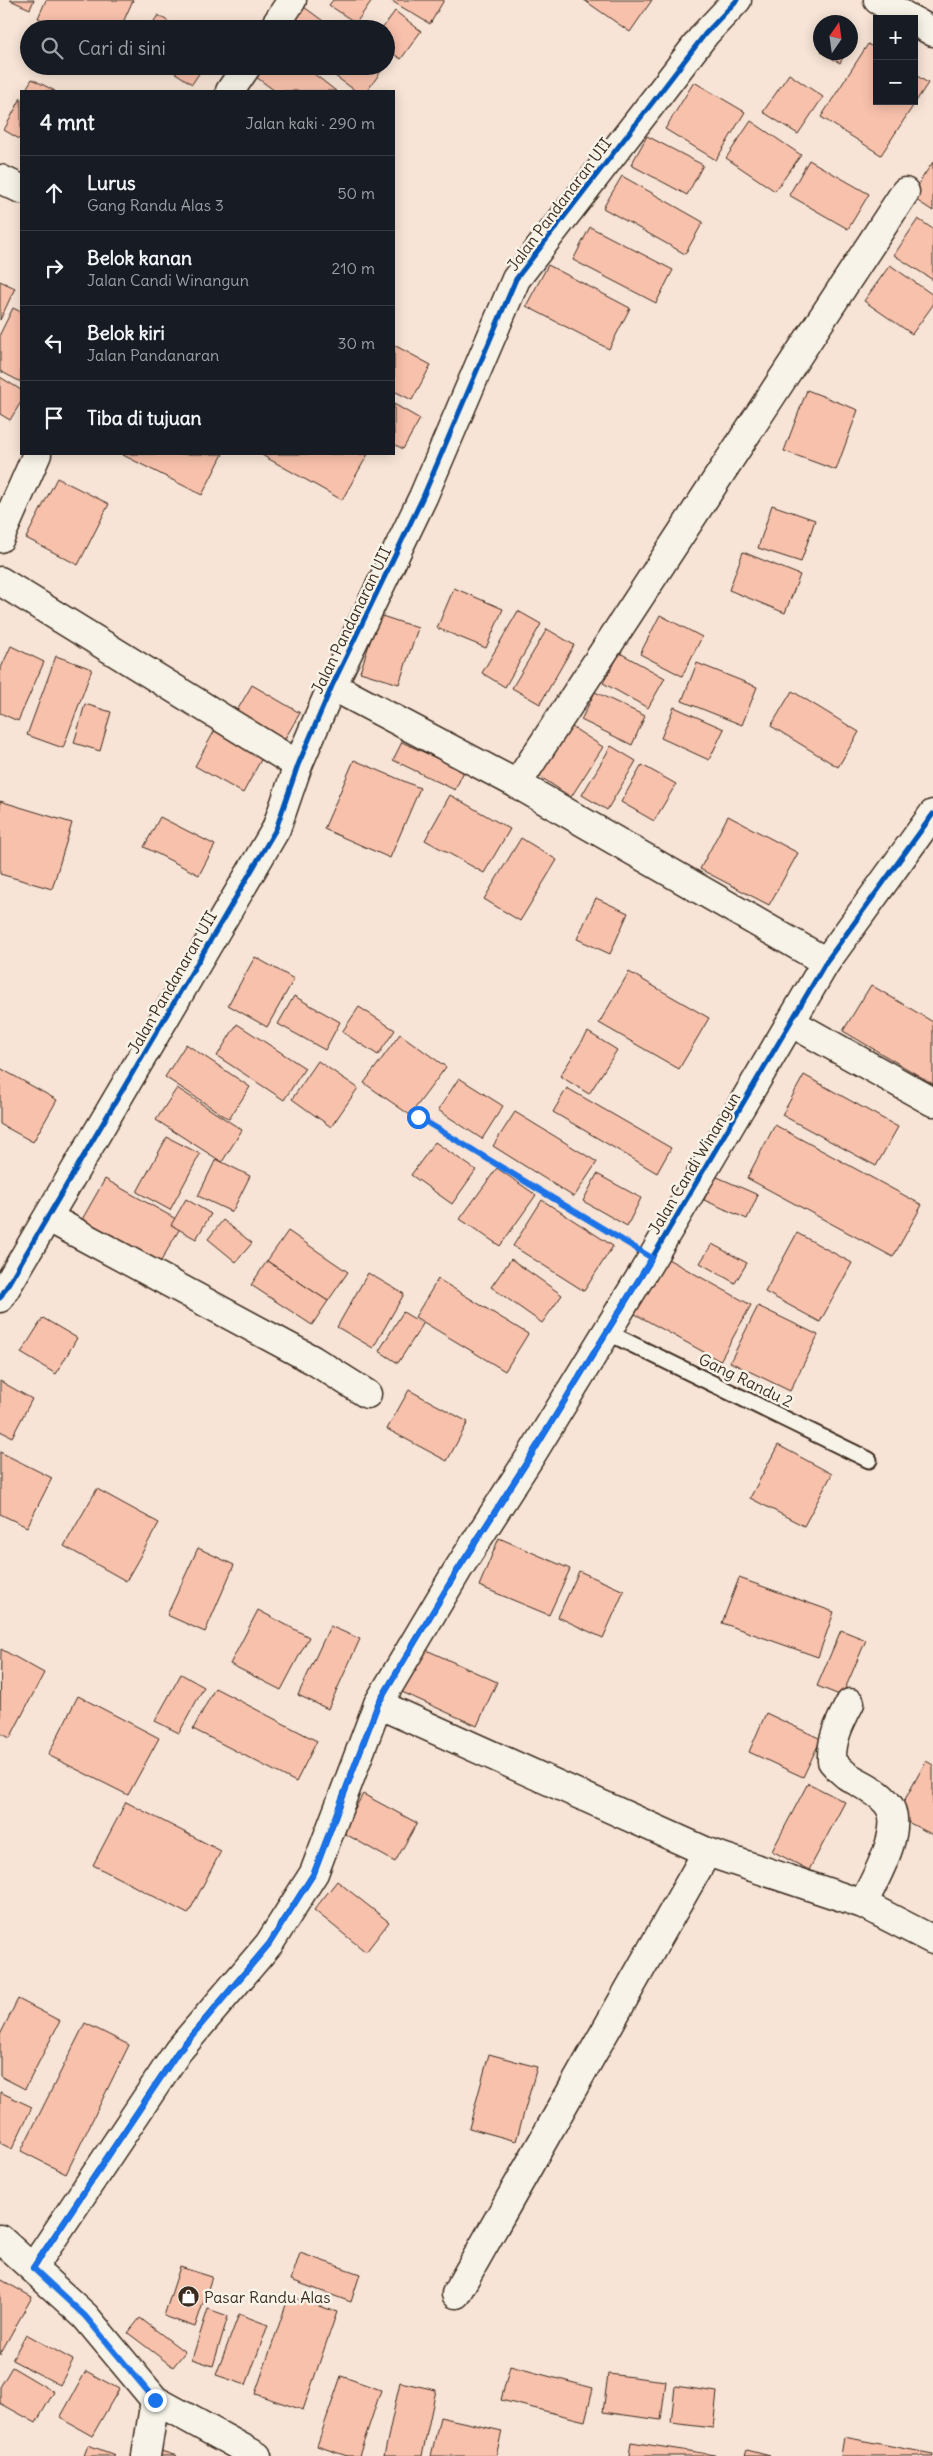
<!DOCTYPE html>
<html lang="id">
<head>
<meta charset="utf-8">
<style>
  :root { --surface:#171b24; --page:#242831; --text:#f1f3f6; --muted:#9ea1a6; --line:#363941 }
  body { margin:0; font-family:Delius,sans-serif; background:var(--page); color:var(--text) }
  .controls { position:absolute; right:15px; top:15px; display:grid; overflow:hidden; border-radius:0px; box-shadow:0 2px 12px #0003 }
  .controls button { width:45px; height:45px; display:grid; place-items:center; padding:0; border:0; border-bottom:1px solid var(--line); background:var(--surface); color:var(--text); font:25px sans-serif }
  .compass { position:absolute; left:813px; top:15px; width:45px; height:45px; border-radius:50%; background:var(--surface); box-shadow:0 2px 12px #0003; rotate:13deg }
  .stop { position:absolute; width:15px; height:15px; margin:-11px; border:4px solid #1a73e8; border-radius:50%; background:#fff }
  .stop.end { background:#1a73e8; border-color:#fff; box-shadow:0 1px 5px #0008 }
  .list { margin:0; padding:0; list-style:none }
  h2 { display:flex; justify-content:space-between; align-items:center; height:65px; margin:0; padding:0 20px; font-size:21px }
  h2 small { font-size:16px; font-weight:400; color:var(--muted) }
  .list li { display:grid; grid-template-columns:32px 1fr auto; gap:15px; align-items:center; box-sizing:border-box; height:75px; padding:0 20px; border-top:1px solid var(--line) }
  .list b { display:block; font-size:19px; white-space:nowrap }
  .list p { margin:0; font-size:16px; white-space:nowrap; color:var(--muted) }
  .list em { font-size:16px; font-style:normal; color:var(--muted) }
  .icon { flex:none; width:28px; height:28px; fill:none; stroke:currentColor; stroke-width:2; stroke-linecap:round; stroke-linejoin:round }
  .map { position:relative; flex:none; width:933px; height:2456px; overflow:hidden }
  .search { position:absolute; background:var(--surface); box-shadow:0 2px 12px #0003; left:20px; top:20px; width:375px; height:55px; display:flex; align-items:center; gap:12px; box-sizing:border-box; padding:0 18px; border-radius:28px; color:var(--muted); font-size:19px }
  .panel { position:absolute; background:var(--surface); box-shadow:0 2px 12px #0003; left:20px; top:90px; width:375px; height:365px; border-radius:0px }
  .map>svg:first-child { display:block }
  .building { fill:#f8c1ac; stroke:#3b2a1e }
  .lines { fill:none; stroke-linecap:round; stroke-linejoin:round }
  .service-casing { stroke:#3b2a1e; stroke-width:19 }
  .minor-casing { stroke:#3b2a1e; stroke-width:31 }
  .secondary-casing { stroke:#3b2a1e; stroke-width:31 }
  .path { stroke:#3b2a1e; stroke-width:3; stroke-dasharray:1 4; stroke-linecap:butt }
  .service { stroke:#f7f3e8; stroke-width:15 }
  .minor { stroke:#f7f3e8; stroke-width:28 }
  .secondary { stroke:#f7f3e8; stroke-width:28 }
  .cycleway-casing { stroke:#f7f3e8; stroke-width:8 }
  .cycleway { stroke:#0057b8; stroke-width:5 }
  .route { stroke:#1a73e8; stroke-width:6 }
  .labels { text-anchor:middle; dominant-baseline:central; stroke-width:5; stroke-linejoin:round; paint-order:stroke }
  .street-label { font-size:16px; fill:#3b2a1e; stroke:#f7f3e8 }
  .poi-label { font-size:16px; fill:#3b2a1e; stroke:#f7f3e8; text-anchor:start }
</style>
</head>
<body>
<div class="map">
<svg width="933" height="2456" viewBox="0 0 933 2456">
  <rect width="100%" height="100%" fill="#f7e4d6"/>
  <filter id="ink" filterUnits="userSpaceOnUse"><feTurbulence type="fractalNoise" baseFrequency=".02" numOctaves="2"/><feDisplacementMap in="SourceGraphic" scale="10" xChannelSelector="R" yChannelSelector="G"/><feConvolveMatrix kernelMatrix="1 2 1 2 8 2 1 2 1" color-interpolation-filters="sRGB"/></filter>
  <g filter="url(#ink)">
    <g class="building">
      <path d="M10,0H34L30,9Z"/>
      <path d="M46,0H133L120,29H62L38,18Z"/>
      <path d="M333,0H372L356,23L329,5Z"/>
      <path d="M390,0H444L430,24Z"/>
      <path d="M584,0H652L630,32Z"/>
      <path d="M304,7L334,29H289Z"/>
      <path d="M395,11L421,31L401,59L386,49V29H382Z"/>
      <path d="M158,15L180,29H149Z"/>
      <path d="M868,44L877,50V101H914V74L928,83L881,155L821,117Z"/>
      <path d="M821,52H846L840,63Z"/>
      <path d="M165,66H204L192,84Z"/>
      <path d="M265,66H304L336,91H275L256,77Z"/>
      <path d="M321,66H385L367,91H356Z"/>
      <path d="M789,74L823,97L798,134L763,112Z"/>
      <path d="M32,79L55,91H25Z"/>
      <path d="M694,82L745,112L716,160L665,129Z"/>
      <path d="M21,98V140L4,130Z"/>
      <path d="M751,121L801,155L775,191L726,158Z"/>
      <path d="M647,136L703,165L687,195L631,165Z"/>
      <path d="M809,160L869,194L848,229L789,195Z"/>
      <path d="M933,162V211L910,196Z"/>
      <path d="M622,176L703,222L685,254L603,208Z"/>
      <path d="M918,219L933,229V280L894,255Z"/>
      <path d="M590,227L673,270L656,303L573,260Z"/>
      <path d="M548,265L630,308L609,349L526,306Z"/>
      <path d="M890,265L933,295V305L912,334L864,301Z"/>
      <path d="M0,281L15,288L0,320Z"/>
      <path d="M13,308L21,312V382L0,371V334Z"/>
      <path d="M394,345L431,365L412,400L394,391Z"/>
      <path d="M0,377L21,390V402L10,420L0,414Z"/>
      <path d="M807,390L858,410L836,470L784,451Z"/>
      <path d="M394,404L420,419L403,449L394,444Z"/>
      <path d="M121,454H223L202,495Z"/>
      <path d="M260,454H368L342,500Z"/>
      <path d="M57,478L109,504L78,565L26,538Z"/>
      <path d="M772,505L815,520L801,562L758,548Z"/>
      <path d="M743,552L800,575L785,613L729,590Z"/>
      <path d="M454,588L503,609L486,648L437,628Z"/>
      <path d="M518,611L541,624L505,687L482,673Z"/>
      <path d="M379,615L418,628L399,684L360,672Z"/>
      <path d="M660,615L702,637L682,676L640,654Z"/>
      <path d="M547,629L574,645L540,704L512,688Z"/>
      <path d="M11,646L44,662L18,721L0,713V670Z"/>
      <path d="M620,653L665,678L648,708L603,683Z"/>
      <path d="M56,656L92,669L63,748L27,735Z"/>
      <path d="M697,663L757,687L742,725L682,701Z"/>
      <path d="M252,685L300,713L283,742L235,714Z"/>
      <path d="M792,691L859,732L838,767L771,726Z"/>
      <path d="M595,692L645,716L632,745L581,720Z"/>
      <path d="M85,704L111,712L100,751L74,743Z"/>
      <path d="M674,707L724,729L709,760L661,738Z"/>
      <path d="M566,723L603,747L571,797L533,772Z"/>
      <path d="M215,730L263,756L243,793L195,766Z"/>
      <path d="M402,742L464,771L455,790L393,760Z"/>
      <path d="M611,746L636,761L607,810L582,795Z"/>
      <path d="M354,760L420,788L390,858L324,829Z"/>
      <path d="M642,765L676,784L654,821L621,802Z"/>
      <path d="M450,795L510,829L484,873L425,840Z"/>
      <path d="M0,801L72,823L52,889L0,874Z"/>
      <path d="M728,816L798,853L769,905L700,869Z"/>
      <path d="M160,817L215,845L199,875L144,847Z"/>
      <path d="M521,838L557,860L520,921L484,899Z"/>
      <path d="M596,898L628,913L610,954L577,939Z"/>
      <path d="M255,957L294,979L267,1027L228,1005Z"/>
      <path d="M629,972L709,1018L679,1069L599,1023Z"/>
      <path d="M871,985L933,1022V1084L843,1031Z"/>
      <path d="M294,996L340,1022L325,1050L278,1024Z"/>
      <path d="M359,1007L395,1030L378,1055L342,1032Z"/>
      <path d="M237,1024L305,1068L284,1100L217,1056Z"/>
      <path d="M588,1032L617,1050L589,1094L560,1076Z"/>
      <path d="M400,1034L446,1067L410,1115L364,1083Z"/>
      <path d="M186,1044L250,1087L229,1119L165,1077Z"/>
      <path d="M318,1061L358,1088L331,1127L292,1099Z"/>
      <path d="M0,1068L57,1100L33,1142L0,1124Z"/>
      <path d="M804,1075L898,1127L876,1166L782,1115Z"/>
      <path d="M459,1078L503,1106L482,1139L438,1110Z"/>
      <path d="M177,1088L242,1130L222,1162L156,1120Z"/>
      <path d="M567,1088L671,1148L657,1173L553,1112Z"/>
      <path d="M515,1112L597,1162L574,1197L493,1146Z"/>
      <path d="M775,1125L922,1205L893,1257L747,1178Z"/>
      <path d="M167,1137L200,1154L170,1210L137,1192Z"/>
      <path d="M435,1142L476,1170L452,1204L411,1175Z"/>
      <path d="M216,1159L250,1176L232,1212L198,1196Z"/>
      <path d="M497,1168L536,1195L500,1246L460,1219Z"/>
      <path d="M597,1174L641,1198L627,1226L583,1201Z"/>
      <path d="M715,1176L758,1195L747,1219L704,1200Z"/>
      <path d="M105,1179L183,1223L158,1266L80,1223Z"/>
      <path d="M186,1199L211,1214L196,1239L171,1225Z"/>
      <path d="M542,1200L613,1246L584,1291L513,1246Z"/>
      <path d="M223,1220L252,1243L236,1262L208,1239Z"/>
      <path d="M288,1231L348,1272L328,1301L267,1261Z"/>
      <path d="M797,1233L852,1263L820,1322L765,1292Z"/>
      <path d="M712,1244L747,1263L735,1283L700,1263Z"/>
      <path d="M666,1258L751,1305L720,1361L635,1314Z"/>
      <path d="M511,1259L562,1295L542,1323L491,1287Z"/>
      <path d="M267,1261L328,1301L312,1325L251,1285Z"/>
      <path d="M368,1273L404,1294L373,1348L337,1327Z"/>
      <path d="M438,1279L528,1334L505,1371L415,1317Z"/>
      <path d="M758,1306L818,1335L790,1391L730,1362Z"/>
      <path d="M403,1312L423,1324L398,1363L379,1351Z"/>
      <path d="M43,1318L77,1338L56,1374L21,1353Z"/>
      <path d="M0,1381L32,1399L12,1437L0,1431Z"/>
      <path d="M409,1390L468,1422L447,1461L387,1429Z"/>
      <path d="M778,1445L832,1474L804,1526L750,1498Z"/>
      <path d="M0,1452L52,1478L27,1527L0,1514Z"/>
      <path d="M97,1489L159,1523L126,1581L64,1546Z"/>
      <path d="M499,1538L570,1569L549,1615L479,1586Z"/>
      <path d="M198,1548L234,1565L205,1632L167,1615Z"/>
      <path d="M579,1571L624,1591L603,1638L558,1617Z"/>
      <path d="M739,1578L834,1612L818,1657L722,1623Z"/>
      <path d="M258,1610L309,1637L281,1690L230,1664Z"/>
      <path d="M330,1626L360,1639L328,1709L298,1695Z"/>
      <path d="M841,1630L866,1640L842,1696L817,1686Z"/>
      <path d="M422,1648L497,1682L477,1726L402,1692Z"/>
      <path d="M1,1649L44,1673L10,1738L0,1733Z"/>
      <path d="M181,1674L204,1687L179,1733L155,1721Z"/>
      <path d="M215,1688L317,1741L296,1782L193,1729Z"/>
      <path d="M78,1696L159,1738L128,1795L48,1755Z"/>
      <path d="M766,1713L821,1739L803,1777L749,1752Z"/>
      <path d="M926,1761L933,1765V1835L896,1816Z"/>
      <path d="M808,1783L845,1802L809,1870L772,1851Z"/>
      <path d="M363,1794L417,1823L395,1862L342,1832Z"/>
      <path d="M126,1802L221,1851L188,1914L93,1865Z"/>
      <path d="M337,1881L389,1922L366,1952L314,1910Z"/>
      <path d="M18,1999L60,2021L25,2089L0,2076V2035Z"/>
      <path d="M85,2023L129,2045L66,2174L21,2151Z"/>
      <path d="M489,2054L537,2067L516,2141L469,2128Z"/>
      <path d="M0,2092L32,2107L12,2149L0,2143Z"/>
      <path d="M300,2253L360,2274L351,2302L291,2280Z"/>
      <path d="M180,2267L212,2277L195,2327L164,2316Z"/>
      <path d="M0,2279L32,2297L0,2354Z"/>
      <path d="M289,2296L337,2312L303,2410L255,2394Z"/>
      <path d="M208,2309L228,2316L213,2366L192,2359Z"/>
      <path d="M239,2314L268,2325L246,2385L216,2375Z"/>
      <path d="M140,2318L185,2352L173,2367L128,2333Z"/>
      <path d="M26,2334L73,2360L60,2385L12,2360Z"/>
      <path d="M510,2366L593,2388L585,2421L501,2400Z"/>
      <path d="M12,2367L54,2392L36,2423L0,2403V2387Z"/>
      <path d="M86,2371L119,2389L92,2436L60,2418Z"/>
      <path d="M608,2374L666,2381L661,2420L603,2412Z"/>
      <path d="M341,2376L381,2390L359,2456H347L317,2446Z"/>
      <path d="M400,2382L436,2390L422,2456H384Z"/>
      <path d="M675,2386L717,2392L713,2428L671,2423Z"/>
      <path d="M440,2417L502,2431L496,2456H431Z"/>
      <path d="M844,2437L933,2454V2456H841Z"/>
      <path d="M631,2442L721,2456H629Z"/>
      <path d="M88,2445L115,2455L114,2456H84Z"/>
      <path d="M747,2450L770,2456H745Z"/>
      <path d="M161,2451L177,2456H159Z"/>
    </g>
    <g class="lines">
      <defs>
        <path id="service" d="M607,1332L869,1460"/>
        <g id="minor">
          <path d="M878,0L910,19"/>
          <path d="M914,21L933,32"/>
          <path d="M273,29L292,0"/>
          <path d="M230,91L247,66"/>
          <path d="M0,179L21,189"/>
          <path d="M0,538L37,454"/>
          <path d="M0,581L298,765"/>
          <path d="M332,686L517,784L826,962"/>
          <path d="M517,784L905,192"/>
          <path d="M792,1023L933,1102"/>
          <path d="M49,1218L313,1360L367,1394"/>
          <path d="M0,1298L276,829L298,765L332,686L423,497L516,279L656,98L705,34L737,0"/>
          <path d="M850,1703C840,1722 831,1739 832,1761C836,1766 841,1771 846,1775C859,1784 877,1790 887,1803C907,1826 874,1880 863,1904"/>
          <path d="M378,1704L707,1852L863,1904L933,1940"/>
          <path d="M33,2268L178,2051L269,1944L314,1873L378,1704L457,1571L532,1454L652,1258L826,962L933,814"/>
          <path d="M456,2294L707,1852"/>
          <path d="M146,2456L155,2400"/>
        </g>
        <path id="secondary" d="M0,2239L85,2316L155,2400L257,2456"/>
      </defs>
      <use href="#service" class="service-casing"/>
      <use href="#minor" class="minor-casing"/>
      <use href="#secondary" class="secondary-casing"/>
      <path class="path" d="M418,1117L623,1241"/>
      <use href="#service" class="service"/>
      <use href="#minor" class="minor"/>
      <use href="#secondary" class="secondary"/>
      <defs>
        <g id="cycleway">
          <path d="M0,1298L276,829L298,765L332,686L423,497L516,279L656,98L705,34L737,0"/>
          <path d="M33,2268L178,2051L269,1944L314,1873L378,1704L457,1571L532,1454L652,1258L826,962L933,814"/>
        </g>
      </defs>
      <use href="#cycleway" class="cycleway-casing"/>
      <use href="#cycleway" class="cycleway"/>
    </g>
  </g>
  <g class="lines" filter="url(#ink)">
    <path class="route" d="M155,2400L85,2316L33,2268L178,2052L269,1944L314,1873L378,1704L457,1571L532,1454L652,1258L418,1117"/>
  </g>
  <defs>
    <symbol id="shop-disc" viewBox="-11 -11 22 22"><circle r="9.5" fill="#3b2a1e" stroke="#f7f3e8"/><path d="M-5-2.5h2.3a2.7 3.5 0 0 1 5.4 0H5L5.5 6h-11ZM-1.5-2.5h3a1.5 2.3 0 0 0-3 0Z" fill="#fff"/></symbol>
  </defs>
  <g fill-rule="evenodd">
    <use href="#shop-disc" x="176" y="2284" width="25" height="25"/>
  </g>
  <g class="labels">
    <g class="street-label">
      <text transform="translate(559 204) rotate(-53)">Jalan Pandanaran UII</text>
      <text transform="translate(351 620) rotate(-64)">Jalan Pandanaran UII</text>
      <text transform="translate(172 982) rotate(-60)">Jalan Pandanaran UII</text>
      <text transform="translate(694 1163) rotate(-59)">Jalan Candi Winangun</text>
      <text transform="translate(746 1380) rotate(26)">Gang Randu 2</text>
    </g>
    <g class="poi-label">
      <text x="204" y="2297">Pasar Randu Alas</text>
    </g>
  </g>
</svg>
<div class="controls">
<button>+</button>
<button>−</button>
</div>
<svg class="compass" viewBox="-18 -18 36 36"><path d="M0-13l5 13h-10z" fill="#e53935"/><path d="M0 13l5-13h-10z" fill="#9ea1a6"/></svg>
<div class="stop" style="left:418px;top:1117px"></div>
<div class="stop end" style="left:155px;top:2400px"></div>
<div class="search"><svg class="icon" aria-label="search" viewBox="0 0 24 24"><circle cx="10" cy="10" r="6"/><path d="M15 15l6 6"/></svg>Cari di sini</div>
<section class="panel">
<h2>4 mnt<small>Jalan kaki · 290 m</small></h2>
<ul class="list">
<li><svg class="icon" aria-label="ahead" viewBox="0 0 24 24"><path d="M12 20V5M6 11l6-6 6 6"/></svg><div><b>Lurus</b><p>Gang Randu Alas 3</p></div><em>50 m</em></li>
<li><svg class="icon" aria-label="right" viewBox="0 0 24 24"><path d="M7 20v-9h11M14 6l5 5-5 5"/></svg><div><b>Belok kanan</b><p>Jalan Candi Winangun</p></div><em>210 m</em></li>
<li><svg class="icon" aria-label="left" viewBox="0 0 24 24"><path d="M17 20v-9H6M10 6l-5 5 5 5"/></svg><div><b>Belok kiri</b><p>Jalan Pandanaran</p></div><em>30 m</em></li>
<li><svg class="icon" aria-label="arrive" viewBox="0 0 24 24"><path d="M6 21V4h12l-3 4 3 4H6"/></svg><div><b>Tiba di tujuan</b></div></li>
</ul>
</section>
</div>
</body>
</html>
